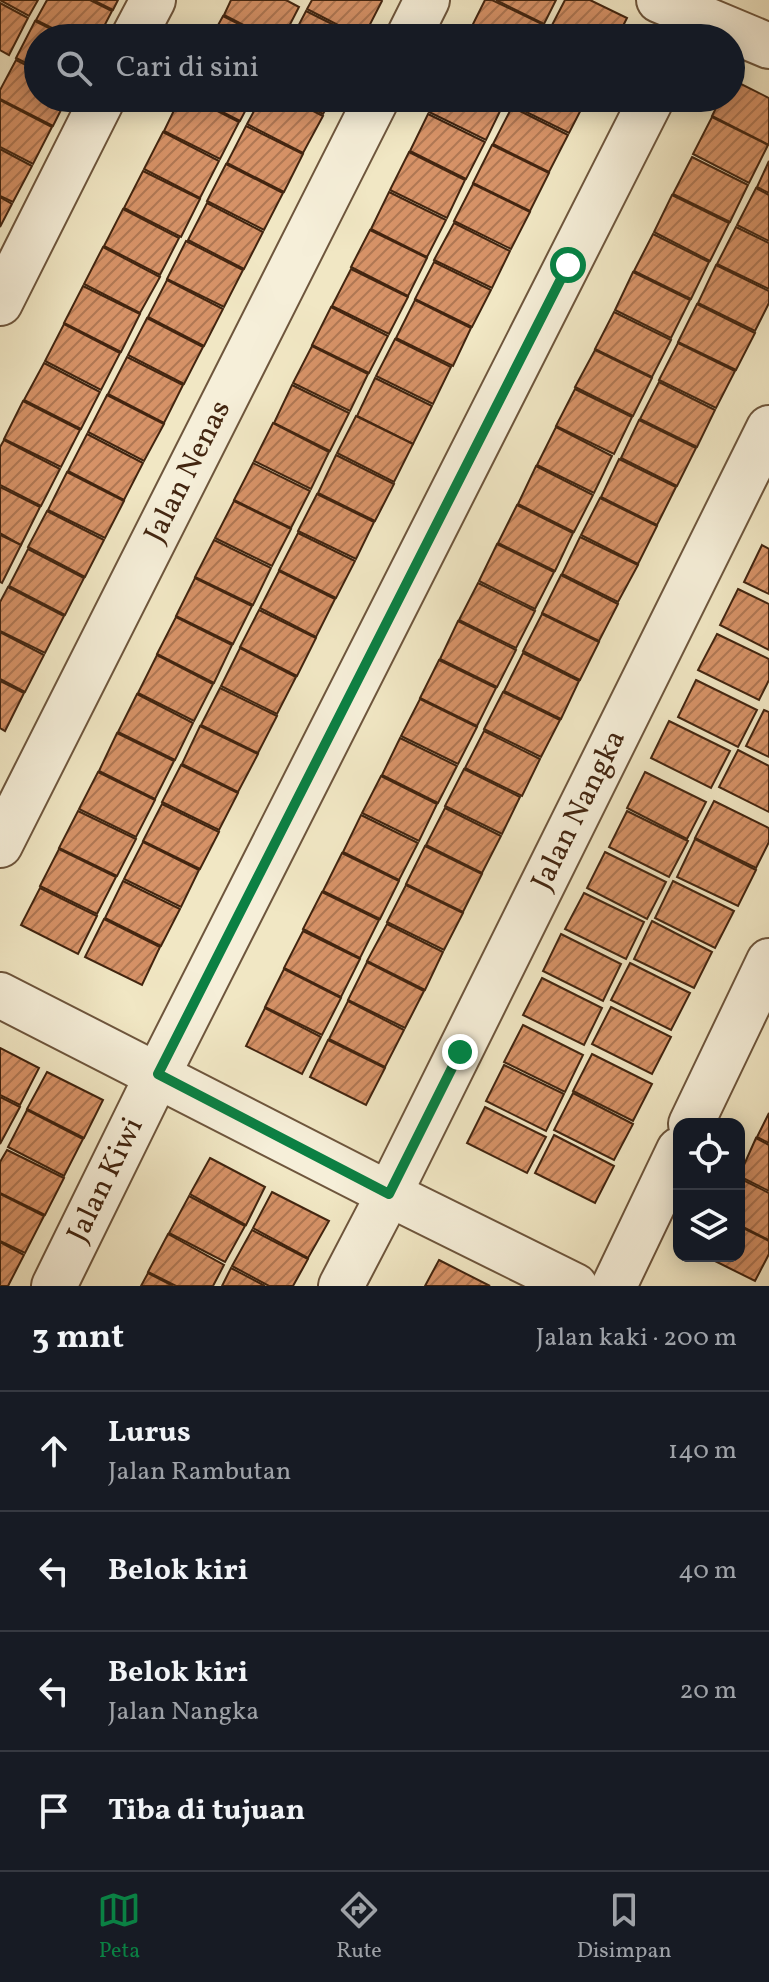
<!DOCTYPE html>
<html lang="id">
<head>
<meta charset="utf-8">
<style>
  :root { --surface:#171b24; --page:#242831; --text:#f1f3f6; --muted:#9ea1a6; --line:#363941; --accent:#0b8043 }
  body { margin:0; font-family:Vollkorn,serif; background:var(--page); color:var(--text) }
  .controls { position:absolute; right:24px; bottom:24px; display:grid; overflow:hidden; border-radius:16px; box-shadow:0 4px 20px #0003 }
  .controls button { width:72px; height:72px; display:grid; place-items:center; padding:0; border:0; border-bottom:2px solid var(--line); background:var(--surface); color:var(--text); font:40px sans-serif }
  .stop { position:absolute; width:24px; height:24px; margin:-18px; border:6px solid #0b8043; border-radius:50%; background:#fff }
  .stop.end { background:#0b8043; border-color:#fff; box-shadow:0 2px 8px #0008 }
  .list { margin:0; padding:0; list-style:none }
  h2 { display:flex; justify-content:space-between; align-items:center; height:104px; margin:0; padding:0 32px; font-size:34px }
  h2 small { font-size:26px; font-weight:400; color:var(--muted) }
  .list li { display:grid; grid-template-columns:52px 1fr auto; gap:24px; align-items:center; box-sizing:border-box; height:120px; padding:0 32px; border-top:2px solid var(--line) }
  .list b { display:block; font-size:30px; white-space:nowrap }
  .list p { margin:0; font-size:26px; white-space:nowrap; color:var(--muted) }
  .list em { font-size:26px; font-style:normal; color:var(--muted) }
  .icon { flex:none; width:44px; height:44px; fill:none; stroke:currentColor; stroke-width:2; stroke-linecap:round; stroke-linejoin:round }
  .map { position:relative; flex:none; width:769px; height:1286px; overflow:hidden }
  .search { position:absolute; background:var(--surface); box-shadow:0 4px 20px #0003; left:24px; right:24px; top:24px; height:88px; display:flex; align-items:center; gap:20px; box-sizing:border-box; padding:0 28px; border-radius:44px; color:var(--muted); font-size:30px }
  .sheet { height:584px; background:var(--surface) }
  nav { display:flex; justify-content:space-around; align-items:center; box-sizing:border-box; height:112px; border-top:2px solid var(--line); background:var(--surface); font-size:22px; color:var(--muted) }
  nav a { display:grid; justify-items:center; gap:4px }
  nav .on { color:var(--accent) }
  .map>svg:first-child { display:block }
  .building { fill:url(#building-hatch); stroke:#422510; stroke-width:2 }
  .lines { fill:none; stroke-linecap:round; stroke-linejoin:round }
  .minor-casing { stroke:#6e563d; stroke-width:48 }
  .minor { stroke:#f6efd9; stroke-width:44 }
  .route { stroke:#0b8043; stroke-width:10 }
  .labels { text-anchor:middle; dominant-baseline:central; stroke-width:8; stroke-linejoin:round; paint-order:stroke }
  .street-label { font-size:30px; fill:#422510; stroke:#f6efd9 }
</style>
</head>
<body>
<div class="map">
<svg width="769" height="1286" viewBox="0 0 769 1286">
  <defs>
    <pattern id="building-hatch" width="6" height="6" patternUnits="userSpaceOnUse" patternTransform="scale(2)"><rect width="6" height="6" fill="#d69267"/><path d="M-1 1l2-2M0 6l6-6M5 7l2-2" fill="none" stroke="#af7753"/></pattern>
  </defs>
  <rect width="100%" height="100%" fill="#f1e7c4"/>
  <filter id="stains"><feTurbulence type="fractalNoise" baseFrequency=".0025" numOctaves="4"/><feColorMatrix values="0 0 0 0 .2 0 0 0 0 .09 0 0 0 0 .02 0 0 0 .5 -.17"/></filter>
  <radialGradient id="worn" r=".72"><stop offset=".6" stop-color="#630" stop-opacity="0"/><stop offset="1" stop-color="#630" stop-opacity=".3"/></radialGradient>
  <g class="building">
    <path d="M0,0H38L29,16Z"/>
    <path d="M47,0H90L112,11L98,38H72L36,20Z"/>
    <path d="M93,0H118L113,10Z"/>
    <path d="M231,0H286L299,7L283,38H269L224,15Z"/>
    <path d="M312,0H381L382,1L363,38L307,9Z"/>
    <path d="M485,0H492L544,25L537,38H475L468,34Z"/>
    <path d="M496,0H556L544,24Z"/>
    <path d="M565,0H590L627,18L617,38H573L551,27Z"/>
    <path d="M0,3L28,18L9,55L0,50Z"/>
    <path d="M306,11L360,38H292Z"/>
    <path d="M223,16L266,38H211Z"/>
    <path d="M35,21L69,38H38V69L16,58Z"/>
    <path d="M551,29L569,38H546Z"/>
    <path d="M16,60L38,71V98H67L53,126L0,99V90Z"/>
    <path d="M731,79L769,98V145L712,116L721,98H731Z"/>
    <path d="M180,98H192L239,122L220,159L164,131Z"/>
    <path d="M195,98H252L240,121Z"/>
    <path d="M261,98H288L323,116L303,153L247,124Z"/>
    <path d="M291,98H332L323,114Z"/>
    <path d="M436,98H494L504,103L486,140L429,112Z"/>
    <path d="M516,98H587L569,133L512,105Z"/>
    <path d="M0,100L52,127L33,164L0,147Z"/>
    <path d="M512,107L568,135L549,172L493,144Z"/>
    <path d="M428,114L485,142L466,179L410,151Z"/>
    <path d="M712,117L768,145L749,183L693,154Z"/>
    <path d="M246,126L303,154L284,192L227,163Z"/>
    <path d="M163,132L219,161L200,198L144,169Z"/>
    <path d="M492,145L549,173L530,211L473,183Z"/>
    <path d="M0,149L32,166L13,202L0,196Z"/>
    <path d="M409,152L465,180L447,218L390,190Z"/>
    <path d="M692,157L748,185L730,222L673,194Z"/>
    <path d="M769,161V193L757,187Z"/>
    <path d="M226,164L283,193L264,230L207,201Z"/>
    <path d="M143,171L200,199L181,237L124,208Z"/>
    <path d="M473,184L530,212L511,249L454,221Z"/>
    <path d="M756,188L769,195V241L737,225Z"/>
    <path d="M389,192L446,220L427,257L371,229Z"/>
    <path d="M672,195L729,223L710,261L654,232Z"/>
    <path d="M0,197L12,204L0,227Z"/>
    <path d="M207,203L263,232L244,269L188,240Z"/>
    <path d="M123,209L179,238L160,275L104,246Z"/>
    <path d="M454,223L510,251L492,288L434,260Z"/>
    <path d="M736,227L769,243V289L717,264Z"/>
    <path d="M370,230L427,258L408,296L351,267Z"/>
    <path d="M653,234L709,262L691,299L634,271Z"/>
    <path d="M186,241L243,270L224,307L167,279Z"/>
    <path d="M103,247L160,277L140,313L84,284Z"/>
    <path d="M434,262L491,290L472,327L415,299Z"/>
    <path d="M716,265L769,291V303L755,331L698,303Z"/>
    <path d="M351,269L408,297L389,334L332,306Z"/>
    <path d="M633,272L690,300L671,338L615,310Z"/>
    <path d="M167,280L223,309L204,346L148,317Z"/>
    <path d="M83,286L140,314L121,352L64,323Z"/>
    <path d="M415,300L471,328L453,366L396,338Z"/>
    <path d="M697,304L755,333L736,370L678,342Z"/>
    <path d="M331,307L388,336L369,373L312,345Z"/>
    <path d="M614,312L671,340L652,377L595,349Z"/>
    <path d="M147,318L203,347L184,384L128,355Z"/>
    <path d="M64,324L120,353L101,390L45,361Z"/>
    <path d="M395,339L451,367L433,404L376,376Z"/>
    <path d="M678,343L735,371L716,408L659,380Z"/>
    <path d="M312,346L368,374L350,411L293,383Z"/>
    <path d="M595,350L652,378L633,416L575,387Z"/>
    <path d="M127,357L183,385L164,423L108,394Z"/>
    <path d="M44,363L100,392L81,429L24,400Z"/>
    <path d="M375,378L432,406L413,444L357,416Z"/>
    <path d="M659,382L715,410L697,447L640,419Z"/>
    <path d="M292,385L349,413L330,451L274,423Z"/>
    <path d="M575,389L632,417L614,454L556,426Z"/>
    <path d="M107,395L164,424L144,461L88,432Z"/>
    <path d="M23,401L80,430L61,467L4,439Z"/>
    <path d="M356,416L413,444L394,482L337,453Z"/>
    <path d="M639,420L696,448L677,486L621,458Z"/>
    <path d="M273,423L329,452L311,489L254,461Z"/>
    <path d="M556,427L612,456L594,493L537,465Z"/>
    <path d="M87,434L143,463L124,500L68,471Z"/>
    <path d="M4,440L60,469L41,506L0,485V447Z"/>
    <path d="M336,455L394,484L375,521L318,493Z"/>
    <path d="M619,459L676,487L657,525L601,497Z"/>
    <path d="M253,463L310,491L291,528L234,500Z"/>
    <path d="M536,466L593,495L574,532L518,504Z"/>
    <path d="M67,472L124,501L105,538L48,510Z"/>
    <path d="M0,487L40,507L21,545L0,533Z"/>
    <path d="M317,494L374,522L356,559L298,531Z"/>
    <path d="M600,498L657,526L638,564L581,535Z"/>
    <path d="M234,501L291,529L272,566L215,538Z"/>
    <path d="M517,505L573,533L555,571L498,543Z"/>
    <path d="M47,511L104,540L85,577L28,547Z"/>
    <path d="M298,533L355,561L336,598L279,570Z"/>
    <path d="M0,535L21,545L2,583L0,582Z"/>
    <path d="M580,537L638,565L618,602L562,574Z"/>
    <path d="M214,540L271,568L253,605L195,577Z"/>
    <path d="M497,544L554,572L535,609L479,581Z"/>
    <path d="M762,545L769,549V594L744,582Z"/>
    <path d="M28,549L84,578L65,615L9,586Z"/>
    <path d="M279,571L335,599L316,637L260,608Z"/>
    <path d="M561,575L618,604L599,641L542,613Z"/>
    <path d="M195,578L252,606L233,644L176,616Z"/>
    <path d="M478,583L535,611L516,648L459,620Z"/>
    <path d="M8,587L64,616L45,653L0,631V602Z"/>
    <path d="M738,589L769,604V650L720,625Z"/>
    <path d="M259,610L316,638L297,676L240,647Z"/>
    <path d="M542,614L599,642L580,680L523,651Z"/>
    <path d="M176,617L232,645L214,683L157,654Z"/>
    <path d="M458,621L516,650L497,687L440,659Z"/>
    <path d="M0,632L44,655L25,692L0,679Z"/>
    <path d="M717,634L769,659V680L759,700L698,670Z"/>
    <path d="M240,648L296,677L277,714L221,686Z"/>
    <path d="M523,653L579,681L561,719L504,691Z"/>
    <path d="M157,655L213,684L194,721L138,693Z"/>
    <path d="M439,660L496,688L477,726L420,698Z"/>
    <path d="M696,680L757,710L738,747L678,717Z"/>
    <path d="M0,681L24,693L5,731L0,728Z"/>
    <path d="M220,688L277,716L258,753L201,725Z"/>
    <path d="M503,692L560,720L541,757L484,729Z"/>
    <path d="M137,694L193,723L175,760L118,732Z"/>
    <path d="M420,699L477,727L458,764L401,736Z"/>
    <path d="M764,710L769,712V757L746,746Z"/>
    <path d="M669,721L730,751L711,788L651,758Z"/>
    <path d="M200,726L258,754L238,792L182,764Z"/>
    <path d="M484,731L540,759L522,796L465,768Z"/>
    <path d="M117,733L174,761L155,799L99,771Z"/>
    <path d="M400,738L457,766L438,803L382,775Z"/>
    <path d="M738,750L769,766V812L719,787Z"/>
    <path d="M181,765L238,793L219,830L162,802Z"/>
    <path d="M464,769L520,797L502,834L445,806Z"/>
    <path d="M98,772L155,800L136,837L79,809Z"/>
    <path d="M645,772L706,802L687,839L627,808Z"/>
    <path d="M381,776L437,804L419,841L362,813Z"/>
    <path d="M714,801L769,828V842L756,868L695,838Z"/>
    <path d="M162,804L219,832L200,869L143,841Z"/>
    <path d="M445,808L501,836L482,873L426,845Z"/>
    <path d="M78,811L136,839L117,876L59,848Z"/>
    <path d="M627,811L688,841L669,877L609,847Z"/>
    <path d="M361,815L418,843L399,880L343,852Z"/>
    <path d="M695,839L756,870L738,906L677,877Z"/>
    <path d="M143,842L199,870L181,907L124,879Z"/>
    <path d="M425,846L482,874L463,912L406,884Z"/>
    <path d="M59,849L116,877L97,914L40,886Z"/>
    <path d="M605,852L666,882L647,919L587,888Z"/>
    <path d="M342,853L399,881L380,919L323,891Z"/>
    <path d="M123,881L180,909L161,946L105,918Z"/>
    <path d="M673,881L734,911L715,948L655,918Z"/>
    <path d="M406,885L463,913L444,950L387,922Z"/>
    <path d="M40,888L97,916L78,954L21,925Z"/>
    <path d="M322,892L379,920L360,958L303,929Z"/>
    <path d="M584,893L644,922L626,959L565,929Z"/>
    <path d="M104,919L160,947L142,985L85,957Z"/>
    <path d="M652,921L712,952L694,988L634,959Z"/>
    <path d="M387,924L443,952L425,990L367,961Z"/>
    <path d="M303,931L360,959L341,997L284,968Z"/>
    <path d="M561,934L621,964L603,1001L543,971Z"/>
    <path d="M367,962L424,991L405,1028L348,1000Z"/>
    <path d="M630,963L690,993L671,1030L611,1000Z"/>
    <path d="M284,969L341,998L322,1035L265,1007Z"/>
    <path d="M542,978L602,1008L584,1045L523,1015Z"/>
    <path d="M348,1001L404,1030L385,1067L329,1039Z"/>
    <path d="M611,1007L671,1037L652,1074L592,1044Z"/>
    <path d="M265,1008L321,1037L302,1074L246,1046Z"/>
    <path d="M523,1025L583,1055L565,1092L504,1062Z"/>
    <path d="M328,1040L385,1068L366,1105L310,1077Z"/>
    <path d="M0,1048L39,1068L20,1105L0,1095Z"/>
    <path d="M592,1054L652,1084L633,1121L573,1091Z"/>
    <path d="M504,1065L564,1094L546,1131L486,1101Z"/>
    <path d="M47,1072L103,1100L84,1138L27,1109Z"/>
    <path d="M573,1093L633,1124L614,1160L554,1130Z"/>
    <path d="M0,1097L20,1107L0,1144Z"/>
    <path d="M485,1107L546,1137L527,1173L467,1143Z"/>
    <path d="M27,1110L83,1139L64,1176L8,1147Z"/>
    <path d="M769,1113V1143L757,1137Z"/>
    <path d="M554,1135L614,1166L595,1203L535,1173Z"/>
    <path d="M756,1138L769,1145V1191L739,1176Z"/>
    <path d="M7,1150L64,1178L45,1215L0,1193V1162Z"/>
    <path d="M210,1158L265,1187L246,1225L190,1194Z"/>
    <path d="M739,1178L769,1193V1240L739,1225Z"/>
    <path d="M272,1192L329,1221L308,1258L253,1228Z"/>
    <path d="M0,1194L44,1216L25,1253L0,1241Z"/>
    <path d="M189,1196L245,1226L225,1262L169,1233Z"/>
    <path d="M739,1226L769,1241V1254L755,1281L705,1256H739Z"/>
    <path d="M252,1230L308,1259L293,1286H269L232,1266Z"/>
    <path d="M168,1234L224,1265L213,1286H176L148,1272Z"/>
    <path d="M0,1242L24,1255L8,1286H0Z"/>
    <path d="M439,1260L490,1286H425Z"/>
    <path d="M231,1268L265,1286H222Z"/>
    <path d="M148,1273L173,1286H141Z"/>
  </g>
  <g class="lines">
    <defs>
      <g id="minor">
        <path d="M659,0L769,46"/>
        <path d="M133,38L153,0"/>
        <path d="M408,38L427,0"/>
        <path d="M0,303L103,98"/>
        <path id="s1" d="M0,845L377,98"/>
        <path d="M0,995L389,1194L575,1286"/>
        <path d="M691,1124L769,961"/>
        <path id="s2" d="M54,1286L158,1074L652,98"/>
        <path id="s3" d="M341,1286L389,1194L769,428"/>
        <path d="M614,1286L679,1150"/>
      </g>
    </defs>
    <use href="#minor" class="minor-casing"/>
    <use href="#minor" class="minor"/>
  </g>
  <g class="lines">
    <path class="route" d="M460,1052L389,1194L158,1074L568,265"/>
  </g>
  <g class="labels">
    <g class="street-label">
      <text stroke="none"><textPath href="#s1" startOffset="418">Jalan Nenas</textPath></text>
      <text stroke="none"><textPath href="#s3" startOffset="532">Jalan Nangka</textPath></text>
      <text stroke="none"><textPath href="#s2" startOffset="118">Jalan Kiwi</textPath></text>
    </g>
  </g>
  <rect width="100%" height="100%" filter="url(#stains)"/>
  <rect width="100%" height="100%" fill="url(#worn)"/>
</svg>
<div class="controls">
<button><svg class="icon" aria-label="locate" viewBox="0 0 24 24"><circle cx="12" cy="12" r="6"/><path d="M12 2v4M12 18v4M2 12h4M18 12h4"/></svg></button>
<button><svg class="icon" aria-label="layers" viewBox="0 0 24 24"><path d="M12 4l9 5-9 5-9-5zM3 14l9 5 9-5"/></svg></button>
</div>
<div class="stop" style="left:568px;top:265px"></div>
<div class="stop end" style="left:460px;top:1052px"></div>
<div class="search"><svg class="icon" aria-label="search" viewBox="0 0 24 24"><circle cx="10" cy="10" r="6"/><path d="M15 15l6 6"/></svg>Cari di sini</div>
</div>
<section class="sheet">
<h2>3 mnt<small>Jalan kaki · 200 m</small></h2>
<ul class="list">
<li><svg class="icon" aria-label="ahead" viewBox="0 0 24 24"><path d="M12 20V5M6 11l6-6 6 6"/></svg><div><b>Lurus</b><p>Jalan Rambutan</p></div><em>140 m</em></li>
<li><svg class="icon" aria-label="left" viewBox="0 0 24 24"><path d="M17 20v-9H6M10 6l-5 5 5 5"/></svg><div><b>Belok kiri</b></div><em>40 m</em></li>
<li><svg class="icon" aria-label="left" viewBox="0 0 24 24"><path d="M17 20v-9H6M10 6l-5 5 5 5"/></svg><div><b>Belok kiri</b><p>Jalan Nangka</p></div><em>20 m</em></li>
<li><svg class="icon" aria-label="arrive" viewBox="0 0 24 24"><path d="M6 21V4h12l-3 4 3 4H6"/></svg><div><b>Tiba di tujuan</b></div></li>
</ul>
</section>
<nav>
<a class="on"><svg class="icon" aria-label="map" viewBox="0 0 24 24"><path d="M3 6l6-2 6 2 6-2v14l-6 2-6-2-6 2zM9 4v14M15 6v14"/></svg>Peta</a>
<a><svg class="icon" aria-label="directions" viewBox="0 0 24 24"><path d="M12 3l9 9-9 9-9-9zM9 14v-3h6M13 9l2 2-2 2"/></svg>Rute</a>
<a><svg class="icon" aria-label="saved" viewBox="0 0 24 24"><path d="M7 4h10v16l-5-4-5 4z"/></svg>Disimpan</a>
</nav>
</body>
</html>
